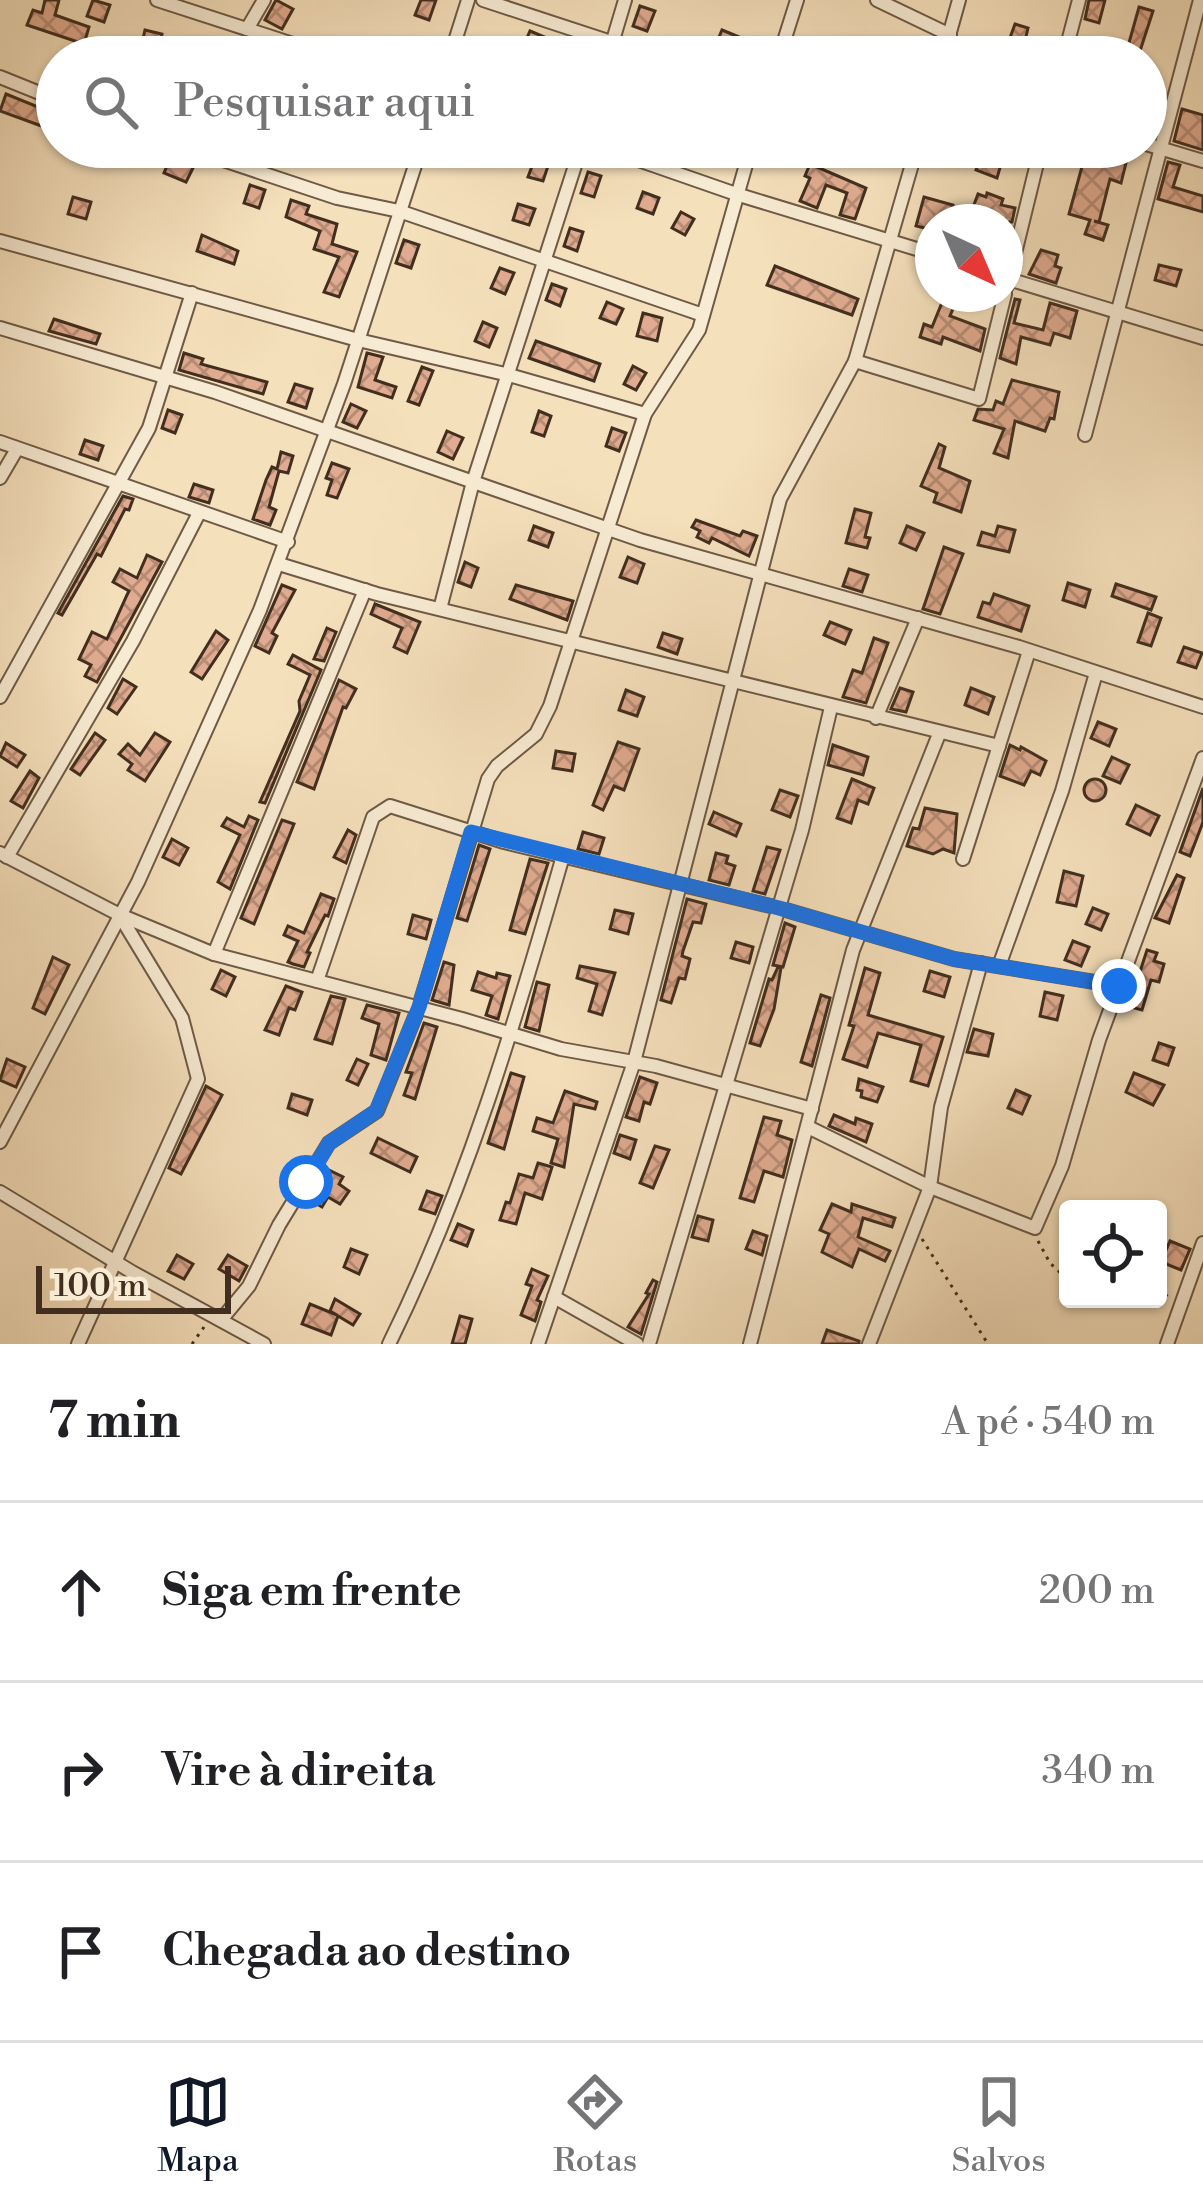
<!DOCTYPE html>
<html lang="pt">
<head>
<meta charset="utf-8">
<style>
  :root { --surface:#fff; --page:#f2f2f2; --text:#202124; --muted:#757577; --line:#e0e0e0; --accent:#111827 }
  body { margin:0; font-family:"Libre Bodoni",serif; background:var(--page); color:var(--text) }
  .controls { position:absolute; right:36px; bottom:36px; display:grid; overflow:hidden; border-radius:12px; box-shadow:0 3px 9px #0004 }
  .controls button { width:108px; height:108px; display:grid; place-items:center; padding:0; border:0; border-bottom:3px solid var(--line); background:var(--surface); color:var(--text); font:60px sans-serif }
  .compass { position:absolute; left:915px; top:204px; width:108px; height:108px; border-radius:50%; background:var(--surface); box-shadow:0 3px 9px #0004; rotate:136deg }
  .scale { position:absolute; left:36px; bottom:30px; width:195px; box-sizing:border-box; padding-left:12px; border:6px solid #412e1e; border-top:0; font-size:33px; line-height:42px; white-space:nowrap; color:#412e1e; -webkit-text-stroke:9px #f8ebd3; paint-order:stroke }
  .stop { position:absolute; width:36px; height:36px; margin:-27px; border:9px solid #1a73e8; border-radius:50%; background:#fff }
  .stop.end { background:#1a73e8; border-color:#fff; box-shadow:0 3px 12px #0008 }
  .list { margin:0; padding:0; list-style:none }
  h2 { display:flex; justify-content:space-between; align-items:center; height:156px; margin:0; padding:0 48px; font-size:51px }
  h2 small { font-size:39px; font-weight:400; color:var(--muted) }
  .list li { display:grid; grid-template-columns:78px 1fr auto; gap:36px; align-items:center; box-sizing:border-box; height:180px; padding:0 48px; border-top:3px solid var(--line) }
  .list b { display:block; font-size:45px; white-space:nowrap }
  .list em { font-size:39px; font-style:normal; color:var(--muted) }
  .icon { flex:none; width:66px; height:66px; fill:none; stroke:currentColor; stroke-width:2; stroke-linecap:round; stroke-linejoin:round }
  .map { position:relative; flex:none; width:1203px; height:1344px; overflow:hidden }
  .search { position:absolute; background:var(--surface); box-shadow:0 3px 9px #0004; left:36px; right:36px; top:36px; height:132px; display:flex; align-items:center; gap:30px; box-sizing:border-box; padding:0 42px; border-radius:66px; color:var(--muted); font-size:45px }
  .sheet { height:696px; background:var(--surface) }
  nav { display:flex; justify-content:space-around; align-items:center; box-sizing:border-box; height:168px; border-top:3px solid var(--line); background:var(--surface); font-size:33px; color:var(--muted) }
  nav a { display:grid; justify-items:center; gap:6px }
  nav .on { color:var(--accent) }
  .map>svg:first-child { display:block }
  .building { fill:url(#building-cross-hatch); stroke:#412e1e; stroke-width:3 }
  .lines { fill:none; stroke-linecap:round; stroke-linejoin:round }
  .street-casing { stroke:#6e5a46; stroke-width:16 }
  .path { stroke:#412e1e; stroke-width:3; stroke-dasharray:3 6; stroke-linecap:butt }
  .street { stroke:#f8ebd3; stroke-width:12 }
  .route { stroke:#1a73e8; stroke-width:15 }
</style>
</head>
<body>
<div class="map">
<svg width="1203" height="1344" viewBox="0 0 1203 1344">
  <defs>
    <pattern id="building-cross-hatch" width="8" height="8" patternUnits="userSpaceOnUse" patternTransform="scale(3)"><rect width="8" height="8" fill="#e0ab90"/><path d="M0 0l8 8M0 8l8-8" fill="none" stroke="#b78c75"/></pattern>
  </defs>
  <rect width="100%" height="100%" fill="#f5e0bc"/>
  <filter id="stains"><feTurbulence type="fractalNoise" baseFrequency=".00167" numOctaves="4"/><feColorMatrix values="0 0 0 0 .2 0 0 0 0 .09 0 0 0 0 .02 0 0 0 .5 -.17"/></filter>
  <radialGradient id="worn" r=".72"><stop offset=".6" stop-color="#630" stop-opacity="0"/><stop offset="1" stop-color="#630" stop-opacity=".3"/></radialGradient>
  <g class="building">
    <path d="M45,0H59L55,15L89,27L84,44L27,25L33,10L42,13Z"/>
    <path d="M93,0L110,5L104,22L87,16Z"/>
    <path d="M276,0L293,9L282,29L265,20Z"/>
    <path d="M421,0H436L429,20L415,15Z"/>
    <path d="M1089,0H1105L1099,23L1085,19Z"/>
    <path d="M640,6L655,11L647,31L633,26Z"/>
    <path d="M1139,7L1153,11L1139,54L1142,57L1103,52L1107,43L1127,50Z"/>
    <path d="M1015,24L1028,28L1024,45L1051,57H1003Z"/>
    <path d="M145,30L162,34L158,51L141,47Z"/>
    <path d="M722,30L766,48L763,57H742L744,53L717,42Z"/>
    <path d="M530,31L547,38L541,54L523,47Z"/>
    <path d="M6,94L53,113L47,128L0,111Z"/>
    <path d="M1182,109L1203,115V150L1174,141Z"/>
    <path d="M471,147H501L511,150L507,161Z"/>
    <path d="M985,147H1006L997,178L976,170Z"/>
    <path d="M1073,147H1097L1127,159L1121,183L1110,179L1099,222L1094,221L1108,225L1103,240L1085,234L1090,220L1069,214L1083,163L1070,159Z"/>
    <path d="M171,156L194,166L186,182L164,173Z"/>
    <path d="M535,158L549,163L543,181L528,177Z"/>
    <path d="M1168,162L1180,165L1173,187L1203,196V212L1158,199Z"/>
    <path d="M810,164L866,188L855,219L840,215L847,193L826,185L817,208L800,201L810,178L805,176Z"/>
    <path d="M588,172L601,176L594,197L581,193Z"/>
    <path d="M250,185L265,190L259,208L244,203Z"/>
    <path d="M643,192L659,198L653,214L637,208Z"/>
    <path d="M987,193L1003,199L1001,205L1015,208L1012,222H982L969,218L978,194L986,197Z"/>
    <path d="M73,197L91,202L86,219L68,214Z"/>
    <path d="M924,197L953,205L949,222H933V230L916,226Z"/>
    <path d="M291,200L309,206L306,214L337,224L332,244L357,252L339,297L324,292L339,257L314,249L320,231L286,217Z"/>
    <path d="M518,204L535,209L529,225L513,220Z"/>
    <path d="M681,212L694,219L685,235L672,228Z"/>
    <path d="M570,228L583,232L577,251L564,246Z"/>
    <path d="M202,235L238,251L234,264L197,251Z"/>
    <path d="M404,240L419,245L411,268L396,263Z"/>
    <path d="M1041,250L1058,255L1055,266L1061,268L1056,283L1029,274Z"/>
    <path d="M1159,265L1181,270L1176,286L1155,280Z"/>
    <path d="M775,266L858,299L852,315L767,285Z"/>
    <path d="M500,268L514,273L505,294L491,288Z"/>
    <path d="M552,284L566,289L560,306L546,300Z"/>
    <path d="M1015,299L1020,300L1014,323L1043,330L1050,303L1077,311L1070,338L1054,333L1050,345L1021,337L1016,364L1000,358Z"/>
    <path d="M943,300L955,304L950,316L985,329L980,351L943,337L941,344L920,337L924,324L932,327Z"/>
    <path d="M607,302L623,309L616,324L600,318Z"/>
    <path d="M643,313L662,318L657,341L637,336Z"/>
    <path d="M54,319L100,334L96,344L49,331Z"/>
    <path d="M483,322L497,328L489,347L475,341Z"/>
    <path d="M536,341L600,364L594,381L529,358Z"/>
    <path d="M184,353L203,359L201,364L267,382L263,394L179,370Z"/>
    <path d="M367,353L383,357L375,380L396,387L392,398L358,387Z"/>
    <path d="M633,366L646,373L636,390L624,384Z"/>
    <path d="M422,367L433,371L419,405L408,401Z"/>
    <path d="M1012,380L1059,392L1054,419L1050,418L1045,431L1015,421L1008,458L994,453L1004,429L974,420L978,409L993,410L996,401L1003,404Z"/>
    <path d="M295,384L312,389L306,408L288,402Z"/>
    <path d="M351,404L366,411L357,428L343,422Z"/>
    <path d="M168,410L182,415L175,433L162,428Z"/>
    <path d="M539,411L551,416L544,436L532,432Z"/>
    <path d="M612,428L626,433L619,451L606,446Z"/>
    <path d="M447,431L463,438L453,459L438,452Z"/>
    <path d="M85,440L103,446L98,460L80,454Z"/>
    <path d="M939,444L945,447L939,468L970,481L961,512L934,502L937,493L921,486Z"/>
    <path d="M281,452L293,456L288,473L279,471L269,507L276,510L270,525L253,519L266,480L272,467L277,469Z"/>
    <path d="M332,463L349,469L337,498L327,495L332,480L326,478Z"/>
    <path d="M194,484L213,490L209,503L189,497Z"/>
    <path d="M123,496L133,499L129,510L125,509L101,556L97,554L62,615L58,613Z"/>
    <path d="M855,509L871,513L865,537L870,538L867,548L846,543Z"/>
    <path d="M696,520L740,536L743,531L757,536L749,556L712,538L709,543L697,537L700,531L692,527Z"/>
    <path d="M534,526L553,533L548,547L529,540Z"/>
    <path d="M907,526L924,533L916,550L900,543Z"/>
    <path d="M998,526L1015,530L1009,552L978,545L982,532L995,536Z"/>
    <path d="M944,547L963,554L940,614L923,609Z"/>
    <path d="M147,555L162,562L97,682L85,676L91,665L79,659L92,632L107,639L127,595L129,591L113,582L120,569L137,578Z"/>
    <path d="M628,557L644,564L637,583L620,577Z"/>
    <path d="M465,562L478,568L471,587L458,582Z"/>
    <path d="M849,569L868,575L862,592L843,586Z"/>
    <path d="M1068,583L1090,590L1085,607L1063,600Z"/>
    <path d="M1116,584L1156,597L1151,610L1112,596Z"/>
    <path d="M282,585L295,590L272,633L277,636L269,653L255,646Z"/>
    <path d="M516,585L573,601L567,620L510,599Z"/>
    <path d="M994,594L1029,606L1021,631L978,617L983,602L990,604Z"/>
    <path d="M375,604L420,622L407,653L394,647L402,628L371,614Z"/>
    <path d="M1148,613L1161,618L1151,646L1138,642Z"/>
    <path d="M830,622L851,630L845,644L824,635Z"/>
    <path d="M327,628L336,632L324,661L314,659Z"/>
    <path d="M216,631L228,640L202,679L191,672Z"/>
    <path d="M663,633L682,639L677,654L658,647Z"/>
    <path d="M874,638L888,643L866,703L843,697L853,670L862,673Z"/>
    <path d="M1184,647L1202,653L1196,668L1178,662Z"/>
    <path d="M293,655L321,670L265,803L260,802L300,711L299,701L310,675L288,664Z"/>
    <path d="M123,679L136,687L117,714L108,708Z"/>
    <path d="M339,680L356,689L346,708L343,707L314,789L297,782Z"/>
    <path d="M900,688L913,692L906,712L891,709Z"/>
    <path d="M971,688L994,697L988,714L965,705Z"/>
    <path d="M626,690L644,697L637,716L619,710Z"/>
    <path d="M1098,722L1116,729L1109,746L1091,738Z"/>
    <path d="M95,733L105,740L80,775L71,769Z"/>
    <path d="M155,733L170,742L145,781L128,770L132,764L119,754L128,744L140,755Z"/>
    <path d="M618,742L639,749L624,790L614,786L603,810L593,805Z"/>
    <path d="M6,743L25,755L17,767L0,756Z"/>
    <path d="M833,745L868,757L863,775L828,765Z"/>
    <path d="M1010,745L1020,750L1021,747L1046,761L1040,775L1031,771L1024,785L1000,776Z"/>
    <path d="M556,751L575,754L572,771L553,768Z"/>
    <path d="M1112,757L1129,765L1120,783L1103,776Z"/>
    <path d="M30,771L39,778L23,808L11,801Z"/>
    <path d="M852,779L874,788L868,804L858,800L851,823L837,818Z"/>
    <circle cx="1095" cy="790" r="11"/>
    <path d="M1203,788V822L1190,856L1180,852Z"/>
    <path d="M780,790L798,796L790,817L772,810Z"/>
    <path d="M1136,805L1159,816L1150,835L1127,824Z"/>
    <path d="M925,808L957,814L954,853L943,849L933,854L907,846L913,828L919,829Z"/>
    <path d="M714,812L741,824L736,836L709,824Z"/>
    <path d="M249,816L258,820L230,889L218,882L240,835L222,826L227,818L244,827Z"/>
    <path d="M282,820L294,824L254,924L241,918Z"/>
    <path d="M348,830L356,835L346,863L334,857Z"/>
    <path d="M583,832L604,838L599,854L578,849Z"/>
    <path d="M172,839L188,848L179,865L163,857Z"/>
    <path d="M479,845L490,849L467,921L457,918Z"/>
    <path d="M767,847L780,850L765,894L753,891Z"/>
    <path d="M716,853L728,856L726,863L735,866L729,885L709,880Z"/>
    <path d="M530,859L548,863L525,934L510,930Z"/>
    <path d="M1064,871L1083,876L1076,906L1057,902Z"/>
    <path d="M1177,875L1184,878L1169,923L1155,918Z"/>
    <path d="M321,894L334,899L328,916L325,915L307,952L310,953L304,967L293,964L288,962L298,941L284,935L288,926L304,933Z"/>
    <path d="M687,899L706,904L701,923L693,922L683,951L682,956L690,959L685,979L679,978L671,1003L661,1000Z"/>
    <path d="M1093,908L1108,914L1101,930L1086,924Z"/>
    <path d="M615,910L633,914L628,934L610,929Z"/>
    <path d="M413,915L431,920L426,939L408,934Z"/>
    <path d="M785,923L795,927L783,967L773,965Z"/>
    <path d="M1073,941L1089,947L1081,966L1065,960Z"/>
    <path d="M736,942L753,947L749,963L731,958Z"/>
    <path d="M1147,950L1157,953L1154,961L1164,964L1159,982L1151,980L1142,1010L1123,1005L1131,983L1136,984Z"/>
    <path d="M53,957L69,965L45,1014L33,1008Z"/>
    <path d="M444,962L454,965L449,1005L432,1000Z"/>
    <path d="M580,966L615,973L602,1015L589,1011L597,984L577,978Z"/>
    <path d="M778,967L781,968L774,1009L760,1046L750,1043L769,979L772,980Z"/>
    <path d="M865,968L880,973L868,1015L943,1037L928,1086L911,1081L921,1045L878,1033L867,1067L843,1059L854,1026L849,1025Z"/>
    <path d="M221,970L235,977L226,996L212,989Z"/>
    <path d="M930,971L950,977L944,997L924,991Z"/>
    <path d="M478,972L496,978L497,973L510,976L498,1019L486,1015L492,996L472,990Z"/>
    <path d="M537,982L549,985L539,1031L525,1027Z"/>
    <path d="M286,986L302,992L295,1010L289,1008L279,1035L265,1030Z"/>
    <path d="M1045,992L1063,996L1057,1020L1040,1016Z"/>
    <path d="M821,995L830,998L812,1066L801,1062Z"/>
    <path d="M331,996L345,999L332,1044L315,1039Z"/>
    <path d="M367,1005L399,1013L386,1060L371,1055L379,1024L362,1018Z"/>
    <path d="M424,1023L437,1027L415,1099L404,1095L412,1073L406,1072Z"/>
    <path d="M974,1029L993,1034L988,1056L967,1052Z"/>
    <path d="M1159,1043L1174,1048L1168,1065L1153,1060Z"/>
    <path d="M7,1059L25,1067L16,1087L0,1080Z"/>
    <path d="M357,1059L368,1064L358,1085L347,1080Z"/>
    <path d="M511,1073L524,1077L504,1149L488,1143Z"/>
    <path d="M1134,1073L1164,1085L1153,1105L1126,1092Z"/>
    <path d="M640,1077L657,1083L650,1104L644,1102L639,1121L626,1117Z"/>
    <path d="M859,1079L883,1087L877,1102L861,1097L862,1091L857,1090Z"/>
    <path d="M206,1086L222,1095L181,1174L169,1168Z"/>
    <path d="M1016,1090L1030,1096L1022,1114L1008,1108Z"/>
    <path d="M565,1091L597,1102L595,1109L574,1104L564,1167L551,1163L558,1139L533,1131L537,1118L553,1123Z"/>
    <path d="M292,1094L312,1100L307,1115L288,1108Z"/>
    <path d="M834,1115L855,1124L856,1118L872,1124L866,1142L829,1126Z"/>
    <path d="M764,1117L781,1121L777,1135L792,1140L783,1177L764,1171L754,1202L740,1198Z"/>
    <path d="M620,1135L636,1140L630,1159L614,1153Z"/>
    <path d="M378,1138L417,1157L410,1172L371,1153Z"/>
    <path d="M655,1146L669,1150L653,1188L640,1183Z"/>
    <path d="M538,1163L552,1167L542,1199L525,1193L516,1224L500,1220L506,1202L510,1203L519,1174L533,1178Z"/>
    <path d="M329,1170L343,1177L339,1184L349,1191L340,1204L328,1197L322,1207L310,1200Z"/>
    <path d="M427,1191L442,1196L435,1214L420,1209Z"/>
    <path d="M832,1204L851,1212L852,1204L895,1218L892,1227L863,1218L858,1237L890,1251L885,1261L859,1249L852,1267L822,1252L829,1234L820,1230Z"/>
    <path d="M698,1216L713,1220L708,1241L692,1237Z"/>
    <path d="M458,1224L473,1230L467,1246L451,1240Z"/>
    <path d="M753,1231L767,1236L762,1255L746,1249Z"/>
    <path d="M1170,1241L1190,1249L1181,1270L1161,1262Z"/>
    <path d="M351,1249L367,1255L359,1274L344,1267Z"/>
    <path d="M177,1255L193,1264L184,1279L168,1271Z"/>
    <path d="M228,1255L247,1266L239,1281L219,1269Z"/>
    <path d="M532,1269L548,1276L537,1300L541,1302L535,1321L521,1315L532,1286L526,1284Z"/>
    <path d="M653,1280L657,1282L641,1334L628,1327L649,1294L646,1293Z"/>
    <path d="M335,1299L360,1314L353,1325L338,1316L331,1335L302,1324L310,1304L337,1315L330,1311Z"/>
    <path d="M460,1316L472,1319L465,1344H452Z"/>
    <path d="M827,1330L859,1341V1344H822Z"/>
  </g>
  <g class="lines">
    <defs>
      <g id="street">
        <path d="M157,0L333,57"/>
        <path d="M483,0L657,57"/>
        <path d="M877,0L950,35"/>
        <path d="M247,29L264,0"/>
        <path d="M263,57L273,38"/>
        <path d="M450,57L468,0"/>
        <path d="M608,57L625,0"/>
        <path d="M779,57L797,0"/>
        <path d="M943,57L959,0"/>
        <path d="M1064,57L1079,0"/>
        <path d="M0,77L57,100"/>
        <path d="M1146,144L1203,161"/>
        <path d="M184,147L337,198L399,211L703,315"/>
        <path d="M601,147L736,194L933,254"/>
        <path d="M917,147L855,361L979,399L1005,294"/>
        <path d="M0,241L358,340L509,375L645,414"/>
        <path d="M1005,278L1203,338"/>
        <path d="M1007,286L1041,147"/>
        <path d="M0,328L215,392L640,540L1019,647L1203,707"/>
        <path d="M1085,435L1200,0"/>
        <path d="M0,442L288,542"/>
        <path d="M0,478L17,449"/>
        <path d="M279,564L377,594L999,746"/>
        <path d="M440,609L473,482L581,147"/>
        <path d="M0,697L149,428L192,293"/>
        <path d="M876,718L918,618"/>
        <path d="M0,853L120,915L214,954L462,1019L561,1049L656,1066L812,1109"/>
        <path d="M7,857L133,641L199,513"/>
        <path d="M963,859L1029,651"/>
        <path d="M214,954L365,590"/>
        <path d="M999,966L1062,791L1096,673"/>
        <path d="M317,981L373,817L390,806L504,842L779,908L954,959L1119,986"/>
        <path d="M808,1127L930,1187L1035,1228L1062,1166L1099,1040L1203,758"/>
        <path d="M0,1142L138,882L260,610L344,384L421,147"/>
        <path d="M0,1192L132,1272L264,1344"/>
        <path d="M554,1297L637,1344"/>
        <path d="M221,1320L249,1286L279,1225L329,1143L377,1111L419,1007L488,779L497,766L536,734L550,706L645,414L699,330L751,147"/>
        <path d="M78,1344L198,1079L182,1018L120,916"/>
        <path d="M389,1344C466,1188 515,1023 563,856"/>
        <path d="M538,1344L634,1062L780,499L855,361"/>
        <path d="M649,1344L802,830L831,707"/>
        <path d="M750,1344L853,950L939,734"/>
        <path d="M869,1344L930,1187L941,1107L981,963"/>
        <path d="M1167,1344L1203,1243"/>
      </g>
    </defs>
    <use href="#street" class="street-casing"/>
    <g class="path">
      <path d="M922,1239L988,1344"/>
      <path d="M1038,1241L1050,1263L1068,1280"/>
      <path d="M1158,1289L1171,1299"/>
      <path d="M192,1344L204,1327"/>
    </g>
    <use href="#street" class="street"/>
  </g>
  <g class="lines">
    <path class="route" d="M306,1182L329,1143L376,1111L419,1007L471,832L779,908L954,959L1119,986"/>
  </g>
  <rect width="100%" height="100%" filter="url(#stains)"/>
  <rect width="100%" height="100%" fill="url(#worn)"/>
</svg>
<div class="controls">
<button><svg class="icon" aria-label="locate" viewBox="0 0 24 24"><circle cx="12" cy="12" r="6"/><path d="M12 2v4M12 18v4M2 12h4M18 12h4"/></svg></button>
</div>
<svg class="compass" viewBox="-18 -18 36 36"><path d="M0-13l5 13h-10z" fill="#e53935"/><path d="M0 13l5-13h-10z" fill="#757577"/></svg>
<div class="scale">100 m</div>
<div class="stop" style="left:306px;top:1182px"></div>
<div class="stop end" style="left:1119px;top:986px"></div>
<div class="search"><svg class="icon" aria-label="search" viewBox="0 0 24 24"><circle cx="10" cy="10" r="6"/><path d="M15 15l6 6"/></svg>Pesquisar aqui</div>
</div>
<section class="sheet">
<h2>7 min<small>A pé · 540 m</small></h2>
<ul class="list">
<li><svg class="icon" aria-label="ahead" viewBox="0 0 24 24"><path d="M12 20V5M6 11l6-6 6 6"/></svg><div><b>Siga em frente</b></div><em>200 m</em></li>
<li><svg class="icon" aria-label="right" viewBox="0 0 24 24"><path d="M7 20v-9h11M14 6l5 5-5 5"/></svg><div><b>Vire à direita</b></div><em>340 m</em></li>
<li><svg class="icon" aria-label="arrive" viewBox="0 0 24 24"><path d="M6 21V4h12l-3 4 3 4H6"/></svg><div><b>Chegada ao destino</b></div></li>
</ul>
</section>
<nav>
<a class="on"><svg class="icon" aria-label="map" viewBox="0 0 24 24"><path d="M3 6l6-2 6 2 6-2v14l-6 2-6-2-6 2zM9 4v14M15 6v14"/></svg>Mapa</a>
<a><svg class="icon" aria-label="directions" viewBox="0 0 24 24"><path d="M12 3l9 9-9 9-9-9zM9 14v-3h6M13 9l2 2-2 2"/></svg>Rotas</a>
<a><svg class="icon" aria-label="saved" viewBox="0 0 24 24"><path d="M7 4h10v16l-5-4-5 4z"/></svg>Salvos</a>
</nav>
</body>
</html>
